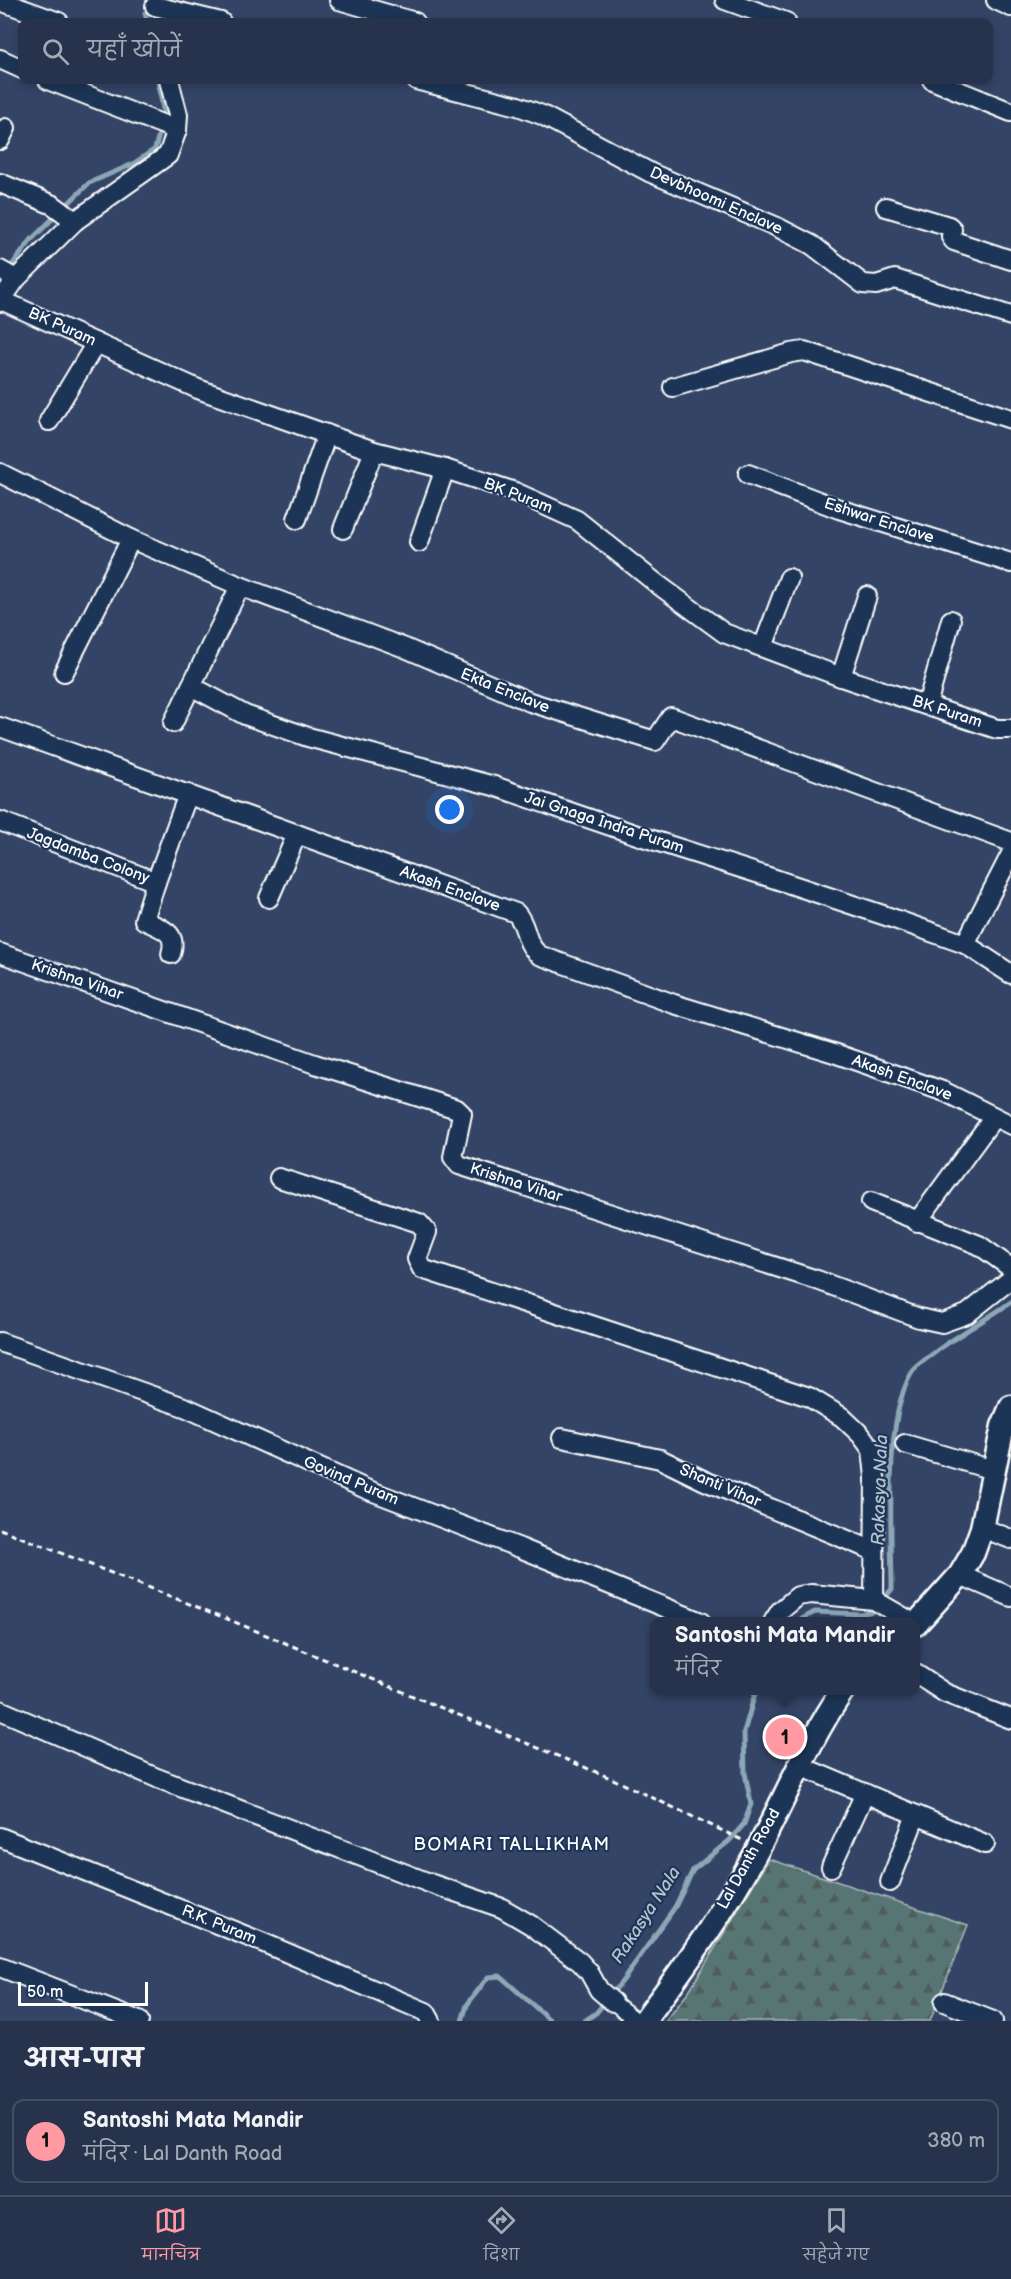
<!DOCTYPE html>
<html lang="hi">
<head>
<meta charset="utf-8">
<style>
  :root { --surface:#27334c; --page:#333f56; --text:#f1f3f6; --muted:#a4aab5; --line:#434e64; --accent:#ff9aa2 }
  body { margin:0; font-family:"Balsamiq Sans","Playpen Sans Deva",sans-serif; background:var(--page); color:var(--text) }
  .scale { position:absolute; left:18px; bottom:15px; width:130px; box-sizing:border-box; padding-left:6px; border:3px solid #fff; border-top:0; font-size:16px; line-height:21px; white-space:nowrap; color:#fff; -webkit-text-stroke:4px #1d3557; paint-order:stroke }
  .you { position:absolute; left:450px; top:810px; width:21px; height:21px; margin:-15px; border:4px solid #fff; border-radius:50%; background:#1a73e8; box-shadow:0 0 0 9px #1a73e833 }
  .badge { display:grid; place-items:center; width:39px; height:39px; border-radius:50%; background:var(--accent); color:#111; font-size:20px; font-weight:700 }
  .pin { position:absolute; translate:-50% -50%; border:3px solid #fff; box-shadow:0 2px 6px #0006 }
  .popup { position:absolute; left:650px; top:1617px; width:270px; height:78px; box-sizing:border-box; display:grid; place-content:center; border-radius:12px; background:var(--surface); filter:drop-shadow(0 2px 4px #0005); font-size:20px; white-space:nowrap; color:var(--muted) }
  .popup b { font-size:22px; color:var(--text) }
  .popup::after { content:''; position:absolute; left:50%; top:100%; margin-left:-12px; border:12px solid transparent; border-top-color:var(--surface) }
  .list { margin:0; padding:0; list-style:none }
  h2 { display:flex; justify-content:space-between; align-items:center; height:78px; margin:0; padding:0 24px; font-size:26px }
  h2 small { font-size:20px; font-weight:400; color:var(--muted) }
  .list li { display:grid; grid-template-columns:39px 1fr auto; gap:18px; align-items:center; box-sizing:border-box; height:84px; margin:0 12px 12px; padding:0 12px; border:2px solid var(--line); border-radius:12px }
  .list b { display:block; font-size:22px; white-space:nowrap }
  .list p { margin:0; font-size:20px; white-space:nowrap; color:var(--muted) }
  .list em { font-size:20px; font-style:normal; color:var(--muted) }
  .icon { flex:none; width:33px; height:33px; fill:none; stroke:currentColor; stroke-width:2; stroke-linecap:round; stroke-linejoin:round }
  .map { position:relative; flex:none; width:1011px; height:2021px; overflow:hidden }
  .search { position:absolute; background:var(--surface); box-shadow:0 3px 9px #0003; left:18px; right:18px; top:18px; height:66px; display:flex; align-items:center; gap:15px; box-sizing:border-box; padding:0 21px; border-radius:12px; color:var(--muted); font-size:22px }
  .sheet { height:174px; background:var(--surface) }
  nav { display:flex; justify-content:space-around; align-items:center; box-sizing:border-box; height:84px; border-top:2px solid var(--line); background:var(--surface); font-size:16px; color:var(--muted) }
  nav a { display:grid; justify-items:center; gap:3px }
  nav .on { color:var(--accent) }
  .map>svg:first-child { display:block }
  .forest { fill:url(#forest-firs); stroke:#abbab9; stroke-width:1.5 }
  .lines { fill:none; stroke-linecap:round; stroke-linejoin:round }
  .stream { stroke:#8ca7b6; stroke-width:5 }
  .pedestrian-casing { stroke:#fff; stroke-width:18 }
  .minor-casing { stroke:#fff; stroke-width:22 }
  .tertiary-casing { stroke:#fff; stroke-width:27 }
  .path { stroke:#fff; stroke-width:3; stroke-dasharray:6 4.5; stroke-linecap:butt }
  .pedestrian { stroke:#1d3557; stroke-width:14 }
  .minor { stroke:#1d3557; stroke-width:18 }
  .tertiary { stroke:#1d3557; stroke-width:22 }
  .labels { text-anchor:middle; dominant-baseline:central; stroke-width:4.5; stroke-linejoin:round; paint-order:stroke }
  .street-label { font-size:16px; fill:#fff; stroke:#1d3557 }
  .water-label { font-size:18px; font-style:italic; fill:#b3c4ce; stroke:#1d3557 }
  .neighbourhood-label { font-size:18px; letter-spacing:1.5px; fill:#fff; stroke:#1d3557 }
</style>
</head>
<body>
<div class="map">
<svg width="1011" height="2021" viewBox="0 0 1011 2021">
  <defs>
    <pattern id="forest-firs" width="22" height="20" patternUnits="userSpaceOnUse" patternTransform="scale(1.5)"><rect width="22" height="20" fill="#577473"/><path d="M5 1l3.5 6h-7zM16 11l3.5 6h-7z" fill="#505c5c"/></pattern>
  </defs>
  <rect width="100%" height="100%" fill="#344466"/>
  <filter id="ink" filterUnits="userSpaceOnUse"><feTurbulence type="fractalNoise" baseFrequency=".0167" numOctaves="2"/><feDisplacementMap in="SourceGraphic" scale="12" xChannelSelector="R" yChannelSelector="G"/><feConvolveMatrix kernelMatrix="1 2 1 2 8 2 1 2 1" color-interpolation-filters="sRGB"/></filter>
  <g filter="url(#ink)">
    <path class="forest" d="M769,1859L968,1925L930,2021H666L687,1994Z"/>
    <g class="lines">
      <g class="stream">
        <path d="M145,13L147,22"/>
        <path d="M0,281L32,239L89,183L133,164L155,149L164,115L158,80"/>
        <path d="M796,1622L815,1612L861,1614L873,1611L892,1589C892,1535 882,1408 916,1367C922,1361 931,1356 938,1350C961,1333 987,1319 1011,1302"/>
        <path d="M462,2021L467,2005L488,1977L500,1976L551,2021"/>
        <path d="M584,2021L596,2013L624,1979L675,1907L693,1870L729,1841L744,1824L751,1804L745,1773L744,1732L756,1690"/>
      </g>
      <defs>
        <path id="pedestrian" d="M613,2002L637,2021"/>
        <g id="minor">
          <path d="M339,0L415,22"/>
          <path d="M725,0L786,22"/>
          <path d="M996,0L1011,7"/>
          <path d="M0,1L59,22"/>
          <path d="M155,6L221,22"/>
          <path d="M0,59L22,69"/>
          <path d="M48,80L177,130"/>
          <path d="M416,80L518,106L542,115L651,173L775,226L812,245L863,284L876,285L895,279L1011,316"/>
          <path d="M932,80L1011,112"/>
          <path d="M0,140L6,128"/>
          <path d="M0,183L53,205L75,221"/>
          <path d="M886,207L949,226L952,229L951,237L954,241L1011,260"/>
          <path d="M0,270L16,279"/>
          <path d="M1,300L198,389L374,451L445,469L515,492L577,520L656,583L724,633L841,677L997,729H1011"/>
          <path d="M0,302L16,279L75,221L168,155L177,130L178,115L169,80"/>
          <path d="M673,387L791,353L804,351L1011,419"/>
          <path d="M49,421L96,343"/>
          <path d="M0,473L131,539L240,586L405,648L530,702L655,741L671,717L1011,842"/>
          <path d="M748,474L839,509L1011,563"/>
          <path d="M297,519L327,434"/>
          <path d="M343,529L374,451"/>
          <path d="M419,542L445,469"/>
          <path d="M763,647L789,578"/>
          <path d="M64,672L131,539"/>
          <path d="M841,677L867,596"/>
          <path d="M191,686L245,715L308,737L494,786L640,836L772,878L886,916L965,944L1011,974"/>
          <path d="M927,705L951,620"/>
          <path d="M173,723L240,586"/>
          <path d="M0,727L516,913C529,928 523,941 539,955L674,1004L834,1053L945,1092L1011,1125"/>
          <path d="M0,821L156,882L188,794"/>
          <path d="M156,882L144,920C161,929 178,931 171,954"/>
          <path d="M269,898L297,834"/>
          <path d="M965,944L1011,854"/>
          <path d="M0,953L315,1064L457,1109L462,1114L453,1157L459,1165L817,1280L919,1318L942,1323L967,1314L1011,1279"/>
          <path d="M279,1178L419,1223L427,1232L417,1259L422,1269L809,1397L842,1417L861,1435L872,1450L875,1477L874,1600"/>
          <path d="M871,1202L979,1245L1011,1268"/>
          <path d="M917,1222L994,1117"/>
          <path d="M0,1342L187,1408L366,1489L520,1548L701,1622"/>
          <path d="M562,1438L660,1459L705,1481L874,1551"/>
          <path d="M905,1444L993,1470"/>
          <path d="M982,1528L1011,1539"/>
          <path d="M960,1575L1011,1597"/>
          <path d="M773,1622L780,1611L798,1596L811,1594L874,1600L912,1622"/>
          <path d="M916,1674L945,1693L1011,1719"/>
          <path d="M0,1710L157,1778L432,1884L502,1908L531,1925L580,1962L589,1972L599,1990L613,2002"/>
          <path d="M800,1766L985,1844"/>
          <path d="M0,1837L264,1943L426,2012L431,2021"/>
          <path d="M831,1867L865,1793"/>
          <path d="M890,1882L916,1815"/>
          <path d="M0,1967L139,2021"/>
          <path d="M944,2002L993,2021"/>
        </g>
        <g id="tertiary">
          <path d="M916,1624L960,1575L973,1553L982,1528L1003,1426L1011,1407"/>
          <path d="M644,2021C685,1966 726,1909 758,1849C786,1796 809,1740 843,1690"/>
        </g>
      </defs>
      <use href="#pedestrian" class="pedestrian-casing"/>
      <use href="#minor" class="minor-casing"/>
      <use href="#tertiary" class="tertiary-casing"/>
      <path class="path" d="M0,1529L225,1618L613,1779L742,1840"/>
      <use href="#pedestrian" class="pedestrian"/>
      <use href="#minor" class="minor"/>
      <use href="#tertiary" class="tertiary"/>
    </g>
  </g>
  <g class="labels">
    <g class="street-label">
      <text transform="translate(716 201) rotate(24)">Devbhoomi Enclave</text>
      <text transform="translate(62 327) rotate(24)">BK Puram</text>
      <text transform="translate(518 496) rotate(21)">BK Puram</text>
      <text transform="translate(879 521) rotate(18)">Eshwar Enclave</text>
      <text transform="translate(505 691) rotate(22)">Ekta Enclave</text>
      <text transform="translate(947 712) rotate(18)">BK Puram</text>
      <text transform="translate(604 823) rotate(18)">Jai Gnaga Indra Puram</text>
      <text transform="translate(88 856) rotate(21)">Jagdamba Colony</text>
      <text transform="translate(450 889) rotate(20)">Akash Enclave</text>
      <text transform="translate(77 980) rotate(19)">Krishna Vihar</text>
      <text transform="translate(902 1078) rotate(20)">Akash Enclave</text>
      <text transform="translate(516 1183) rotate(18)">Krishna Vihar</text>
      <text transform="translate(351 1481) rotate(23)">Govind Puram</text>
      <text transform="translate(720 1486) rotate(23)">Shanti Vihar</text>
      <text transform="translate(749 1859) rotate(-61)">Lal Danth Road</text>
      <text transform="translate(219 1925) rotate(22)">R.K. Puram</text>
    </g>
    <g class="water-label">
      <text transform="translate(880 1490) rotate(-88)">Rakasya Nala</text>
      <text transform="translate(646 1915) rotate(-57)">Rakasya Nala</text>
    </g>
    <g class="neighbourhood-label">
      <text x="512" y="1844">BOMARI TALLIKHAM</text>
    </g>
  </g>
</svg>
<div class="scale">50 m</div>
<div class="you"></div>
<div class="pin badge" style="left:785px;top:1737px">1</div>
<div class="popup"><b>Santoshi Mata Mandir</b>मंदिर</div>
<div class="search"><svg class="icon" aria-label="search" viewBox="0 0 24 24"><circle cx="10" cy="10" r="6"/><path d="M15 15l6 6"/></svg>यहाँ खोजें</div>
</div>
<section class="sheet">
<h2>आस-पास<small></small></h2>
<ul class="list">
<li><span class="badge">1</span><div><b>Santoshi Mata Mandir</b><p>मंदिर · Lal Danth Road</p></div><em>380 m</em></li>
</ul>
</section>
<nav>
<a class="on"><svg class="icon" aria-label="map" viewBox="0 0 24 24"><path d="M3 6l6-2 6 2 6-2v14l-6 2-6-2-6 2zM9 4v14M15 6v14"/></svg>मानचित्र</a>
<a><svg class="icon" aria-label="directions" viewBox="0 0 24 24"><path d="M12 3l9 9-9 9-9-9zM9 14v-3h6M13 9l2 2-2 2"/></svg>दिशा</a>
<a><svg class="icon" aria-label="saved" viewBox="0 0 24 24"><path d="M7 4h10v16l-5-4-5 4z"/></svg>सहेजे गए</a>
</nav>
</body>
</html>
